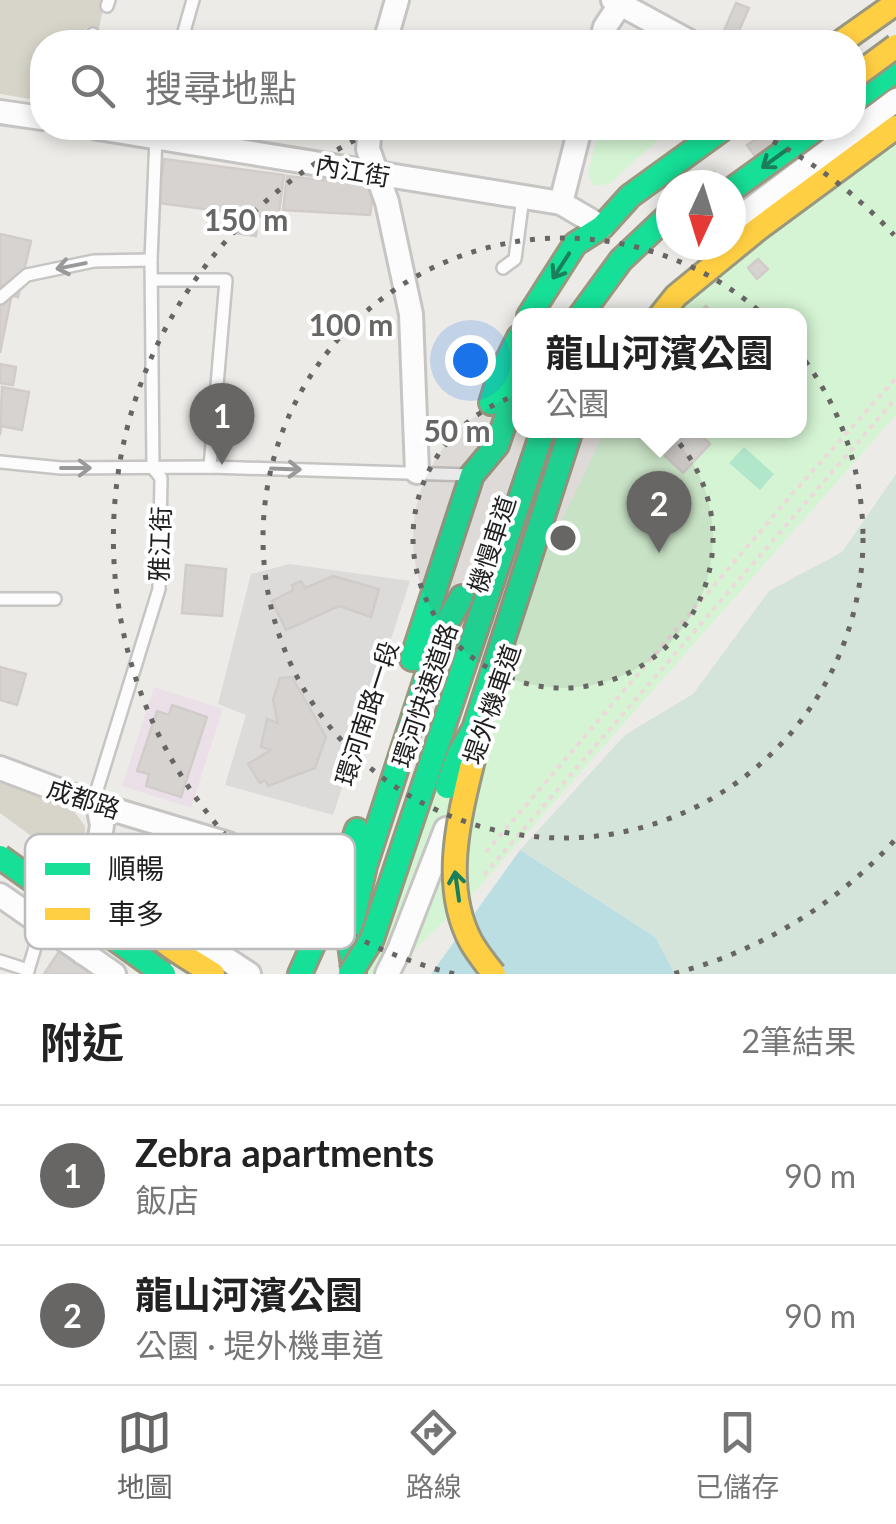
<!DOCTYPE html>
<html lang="zh-TW">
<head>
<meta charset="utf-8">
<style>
  :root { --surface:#fff; --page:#f6f6f6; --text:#222; --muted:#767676; --line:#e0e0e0; --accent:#676665 }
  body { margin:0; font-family:Lato,"Noto Sans TC",sans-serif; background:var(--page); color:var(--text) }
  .compass { position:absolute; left:656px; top:170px; width:90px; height:90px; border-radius:50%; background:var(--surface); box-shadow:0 5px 15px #0003; rotate:184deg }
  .you { position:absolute; left:470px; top:360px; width:35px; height:35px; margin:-25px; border:8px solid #fff; border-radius:50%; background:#1a73e8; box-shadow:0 0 0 15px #1a73e833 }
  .badge { display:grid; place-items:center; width:65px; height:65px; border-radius:50%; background:var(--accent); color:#fff; font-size:32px; font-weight:700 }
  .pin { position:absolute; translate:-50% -82px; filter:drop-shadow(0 2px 5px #0008) }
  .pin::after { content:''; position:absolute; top:52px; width:35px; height:30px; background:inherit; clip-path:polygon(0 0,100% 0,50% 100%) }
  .popup { position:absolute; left:512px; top:308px; width:295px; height:130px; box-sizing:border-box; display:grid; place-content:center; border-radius:20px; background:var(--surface); filter:drop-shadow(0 2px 8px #0005); font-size:32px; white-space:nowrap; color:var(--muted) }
  .popup b { font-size:38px; color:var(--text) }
  .popup::after { content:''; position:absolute; left:50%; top:100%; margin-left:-20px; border:20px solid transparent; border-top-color:var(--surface) }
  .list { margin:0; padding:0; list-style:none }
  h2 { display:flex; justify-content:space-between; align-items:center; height:130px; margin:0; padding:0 40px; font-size:42px }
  h2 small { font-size:32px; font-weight:400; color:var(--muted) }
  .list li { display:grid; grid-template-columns:65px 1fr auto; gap:30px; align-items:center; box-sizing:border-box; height:140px; padding:0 40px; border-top:2px solid var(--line) }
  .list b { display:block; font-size:38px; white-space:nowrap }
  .list p { margin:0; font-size:32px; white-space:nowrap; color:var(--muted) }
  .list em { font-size:32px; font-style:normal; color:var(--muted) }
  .icon { flex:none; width:55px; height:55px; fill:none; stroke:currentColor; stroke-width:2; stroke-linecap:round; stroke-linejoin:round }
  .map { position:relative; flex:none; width:896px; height:974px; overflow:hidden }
  .search { position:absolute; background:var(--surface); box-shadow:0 5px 15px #0003; left:30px; right:30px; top:30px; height:110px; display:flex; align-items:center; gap:25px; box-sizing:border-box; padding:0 35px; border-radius:40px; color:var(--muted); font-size:38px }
  .sheet { height:410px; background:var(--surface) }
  nav { display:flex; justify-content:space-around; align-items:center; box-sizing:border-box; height:140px; border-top:2px solid var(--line); background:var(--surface); font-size:28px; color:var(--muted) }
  nav a { display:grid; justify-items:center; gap:5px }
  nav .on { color:var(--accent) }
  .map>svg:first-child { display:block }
  .residential { fill:#dcdbd9 }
  .industrial { fill:#ebe0e8 }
  .construction { fill:#d7d5c9 }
  .wetland { fill:#d5e4da }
  .park { fill:#d5f4d3 }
  .pitch { fill:#b1e6ca }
  .water { fill:#badee2 }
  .building { fill:#d6d3d0; stroke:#d1ccc9; stroke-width:2.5 }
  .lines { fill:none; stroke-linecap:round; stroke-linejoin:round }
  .lane-casing { stroke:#c6c5c4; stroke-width:16 }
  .street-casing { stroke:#c6c5c4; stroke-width:28 }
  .fast-casing { stroke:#99987f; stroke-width:28 }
  .slow-casing { stroke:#99987f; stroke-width:28 }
  .path { stroke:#ecd9d9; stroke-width:4; stroke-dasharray:5 5; stroke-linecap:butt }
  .lane { stroke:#fcfcfc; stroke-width:11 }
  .street { stroke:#fcfcfc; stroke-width:22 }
  .fast { stroke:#16e098; stroke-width:22 }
  .slow { stroke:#ffcf43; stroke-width:22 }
  .fast-bridge-casing { stroke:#99987f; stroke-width:28; stroke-linecap:butt }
  .slow-bridge-casing { stroke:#99987f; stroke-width:28; stroke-linecap:butt }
  .fast-bridge { stroke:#16e098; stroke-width:22 }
  .slow-bridge { stroke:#ffcf43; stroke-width:22 }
  .oneway { stroke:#1a805c }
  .oneway2 { stroke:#999 }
  .ring { fill:none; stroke:#676665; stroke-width:5; stroke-dasharray:5 10 }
  .labels { text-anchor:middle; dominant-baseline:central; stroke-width:8; stroke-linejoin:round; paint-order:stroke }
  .street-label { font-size:25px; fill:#1f1f1f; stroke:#fff }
  .key { fill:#fff; stroke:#bcbcbc; stroke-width:2.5 }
  .key-label { font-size:28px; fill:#1f1f1f }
  .centre { fill:#676665; stroke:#fff; stroke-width:5 }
  .ring-label { font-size:30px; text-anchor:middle; font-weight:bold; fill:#676665; stroke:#fff; stroke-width:8; stroke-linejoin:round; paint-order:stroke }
</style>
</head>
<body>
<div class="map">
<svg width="896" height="974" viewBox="0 0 896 974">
  <rect width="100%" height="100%" fill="#edebe8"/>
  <path class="residential" d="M290,564L410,581L333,815L225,785L246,715L218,704L251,574Z"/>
  <path class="industrial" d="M154,687L223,709L191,808L122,786Z"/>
  <g class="construction">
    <path d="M0,0H105L98,33L85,29L81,42H42V101L0,94Z"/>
    <path d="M0,783L73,810L85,826L84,875L0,813Z"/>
  </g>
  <path class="wetland" d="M896,474V974H675L655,937L520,850L625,735L693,694L769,591L842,552Z"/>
  <g class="park">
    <path d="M599,128H671L609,184L594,186L588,174Z"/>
    <path d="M896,135V415L475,892L389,974H344L605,431L799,430V316L669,315Z"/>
  </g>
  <path class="pitch" d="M744,447L774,474L760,490L729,463Z"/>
  <path class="water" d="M520,850L655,937L675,974H431Z"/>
  <g class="building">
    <path d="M736,3L749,8L734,42H727L720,40Z"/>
    <path d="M772,128H788L765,170L747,145Z"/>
    <path d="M164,159L284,175L278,219L258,216L256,236L226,232L228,212L158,203Z"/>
    <path d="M714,172L725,185H698Z"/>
    <path d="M287,176L366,185L373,194L370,215L283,210Z"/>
    <path d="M0,234L31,241L18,297L0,293Z"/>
    <path d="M758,259L768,269L757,279L748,268Z"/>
    <path d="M0,296L11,298L0,353Z"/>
    <path d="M706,306L715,316H697L696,315Z"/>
    <path d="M0,364L16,367L13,385L0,383Z"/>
    <path d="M2,387L29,392L22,430L1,426L0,435Z"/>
    <path d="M686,430H696L710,444L683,473L663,454Z"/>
    <path d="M186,565L226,569L222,616L182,613Z"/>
    <path d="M333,576L379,589L371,617L339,606L286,630L272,601L293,590L292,585L301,581L305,588Z"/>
    <path d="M0,667L26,674L17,705L0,700Z"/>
    <path d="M292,677L326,737L315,768L268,786L265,780L260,783L248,764L271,750L261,747L267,719L278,723L273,700L280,678Z"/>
    <path d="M172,705L207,717L181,797L146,786L149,774L137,771L157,711L169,715Z"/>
    <path d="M60,950L95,974H44Z"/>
  </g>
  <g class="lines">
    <defs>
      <g id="lane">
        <path d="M107,6L109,0"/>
        <path d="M91,42L93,34"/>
        <path d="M181,42L193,0"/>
        <path d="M503,268L515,259L523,197"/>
        <path d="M152,280H226L210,467"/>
        <path d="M0,298L27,275L94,261L151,260"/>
        <path d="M0,462L61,468L210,467L470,475"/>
        <path d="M0,599H55"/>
        <path d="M98,805L96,793L159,589L161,478L153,468L151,260L156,137"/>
        <path d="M0,961L28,970"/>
        <path d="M27,974L42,924"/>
      </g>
      <g id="street">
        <path d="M613,0L690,42"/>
        <path d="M385,42L397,0"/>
        <path d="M601,42L605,27L623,0"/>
        <path d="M0,112L42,118"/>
        <path d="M98,128L561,203L602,227"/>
        <path d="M370,128L368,149L387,202L411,314L417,472"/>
        <path d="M561,203L580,128"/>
        <path d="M731,224L896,100"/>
        <path d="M0,768L98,805L228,844"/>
        <path d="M272,858L340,880"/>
        <path d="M143,892L156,913L249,974"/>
        <path d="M0,895L114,974"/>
        <path d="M83,953L102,825L98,805"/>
        <path d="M387,974L399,950L446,829"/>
      </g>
      <g id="fast">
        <path d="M854,101L896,70"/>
        <path d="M731,190L817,128"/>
        <path d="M529,316L575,244L602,227L630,196L724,128"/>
        <path d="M580,316L621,260L671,213"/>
        <path d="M491,403L499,377L519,337"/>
        <path d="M412,659L472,475L497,445L519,381"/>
        <path d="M300,974L334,898L357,830"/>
        <path d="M354,974L349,937L365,866L441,632L462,597"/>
      </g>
      <g id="slow">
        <path d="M841,42L896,3"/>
        <path d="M660,316L676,296L758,229L896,127"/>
        <path d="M213,974C180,952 114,922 140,872C145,861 157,851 169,849C205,843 271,871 303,887"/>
      </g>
    </defs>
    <use href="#lane" class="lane-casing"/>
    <use href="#street" class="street-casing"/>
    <use href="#fast" class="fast-casing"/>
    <use href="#slow" class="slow-casing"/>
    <g class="path">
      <path d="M486,852L793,493L896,378"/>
      <path d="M484,875L896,398"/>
    </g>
    <use href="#lane" class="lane"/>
    <use href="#street" class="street"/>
    <use href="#fast" class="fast"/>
    <use href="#slow" class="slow"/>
    <defs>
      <g id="fast-bridge">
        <path d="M447,787L459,754L474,729L571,430"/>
        <path d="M0,857L164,974"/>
        <path d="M350,974L372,939L543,430"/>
      </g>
      <g id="slow-bridge">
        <path d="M854,77L896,46"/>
        <path d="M473,760C459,818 441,886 471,942C478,954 486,964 494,974"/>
      </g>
    </defs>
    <use href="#fast-bridge" class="fast-bridge-casing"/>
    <use href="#slow-bridge" class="slow-bridge-casing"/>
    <use href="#fast-bridge" class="fast-bridge"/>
    <use href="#slow-bridge" class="slow-bridge"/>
  </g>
  <defs><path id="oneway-shaft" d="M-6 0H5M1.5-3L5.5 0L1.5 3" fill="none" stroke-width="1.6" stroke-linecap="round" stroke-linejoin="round" transform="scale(2.5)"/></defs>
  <g class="oneway">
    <use href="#oneway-shaft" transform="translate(774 159) rotate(144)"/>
    <use href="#oneway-shaft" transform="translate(561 266) rotate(123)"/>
    <use href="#oneway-shaft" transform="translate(457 886) rotate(-98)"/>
  </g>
  <g class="oneway2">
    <use href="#oneway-shaft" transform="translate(71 266) rotate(169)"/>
    <use href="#oneway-shaft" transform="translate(76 468)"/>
    <use href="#oneway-shaft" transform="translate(286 469) rotate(2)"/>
  </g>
  <circle cx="563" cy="538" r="150" fill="#676665" fill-opacity=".12"/>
  <g class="ring">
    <circle cx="563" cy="538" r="150"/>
    <circle cx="563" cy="538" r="300"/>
    <path d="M894 841A449 449 0 0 1 672 974M454 974A449 449 0 0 1 380 128M746 128A449 449 0 0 1 894 235"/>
  </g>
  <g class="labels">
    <g class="street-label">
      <text transform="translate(353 170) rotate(10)">內江街</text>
      <text transform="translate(159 544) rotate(-88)">雅江街</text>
      <text transform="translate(491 544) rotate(-72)">機慢車道</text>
      <text transform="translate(424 695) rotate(-71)">環河快速道路</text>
      <text transform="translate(491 704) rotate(-71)">堤外機車道</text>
      <text transform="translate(366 713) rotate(-72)">環河南路一段</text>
      <text transform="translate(84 798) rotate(18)">成都路</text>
    </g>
  </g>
  <rect x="25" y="834" width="330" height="115" rx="15" class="key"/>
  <rect x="45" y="863" width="45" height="12" fill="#16e098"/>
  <rect x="45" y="908" width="45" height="12" fill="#ffcf43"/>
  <g class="key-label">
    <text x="108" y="879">順暢</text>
    <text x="108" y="924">車多</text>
  </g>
  <circle cx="563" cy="538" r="15" class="centre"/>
  <g class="ring-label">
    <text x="246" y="231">150 m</text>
    <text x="351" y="336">100 m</text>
    <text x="457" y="442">50 m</text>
  </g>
</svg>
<svg class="compass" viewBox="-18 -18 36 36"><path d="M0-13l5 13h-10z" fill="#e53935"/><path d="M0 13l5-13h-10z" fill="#767676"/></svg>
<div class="you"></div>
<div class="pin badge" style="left:222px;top:465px">1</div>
<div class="pin badge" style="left:659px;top:553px">2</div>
<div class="popup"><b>龍山河濱公園</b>公園</div>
<div class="search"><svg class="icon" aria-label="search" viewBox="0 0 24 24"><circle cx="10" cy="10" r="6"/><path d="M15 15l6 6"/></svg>搜尋地點</div>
</div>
<section class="sheet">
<h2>附近<small>2筆結果</small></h2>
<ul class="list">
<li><span class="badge">1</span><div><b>Zebra apartments</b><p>飯店</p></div><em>90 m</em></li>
<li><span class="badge">2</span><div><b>龍山河濱公園</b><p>公園 · 堤外機車道</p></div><em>90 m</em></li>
</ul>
</section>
<nav>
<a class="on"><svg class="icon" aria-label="map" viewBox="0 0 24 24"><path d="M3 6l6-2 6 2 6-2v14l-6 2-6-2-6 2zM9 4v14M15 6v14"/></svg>地圖</a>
<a><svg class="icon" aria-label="directions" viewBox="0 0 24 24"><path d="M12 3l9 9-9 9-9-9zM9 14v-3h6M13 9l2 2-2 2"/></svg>路線</a>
<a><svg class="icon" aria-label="saved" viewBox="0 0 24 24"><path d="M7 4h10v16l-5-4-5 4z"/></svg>已儲存</a>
</nav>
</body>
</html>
